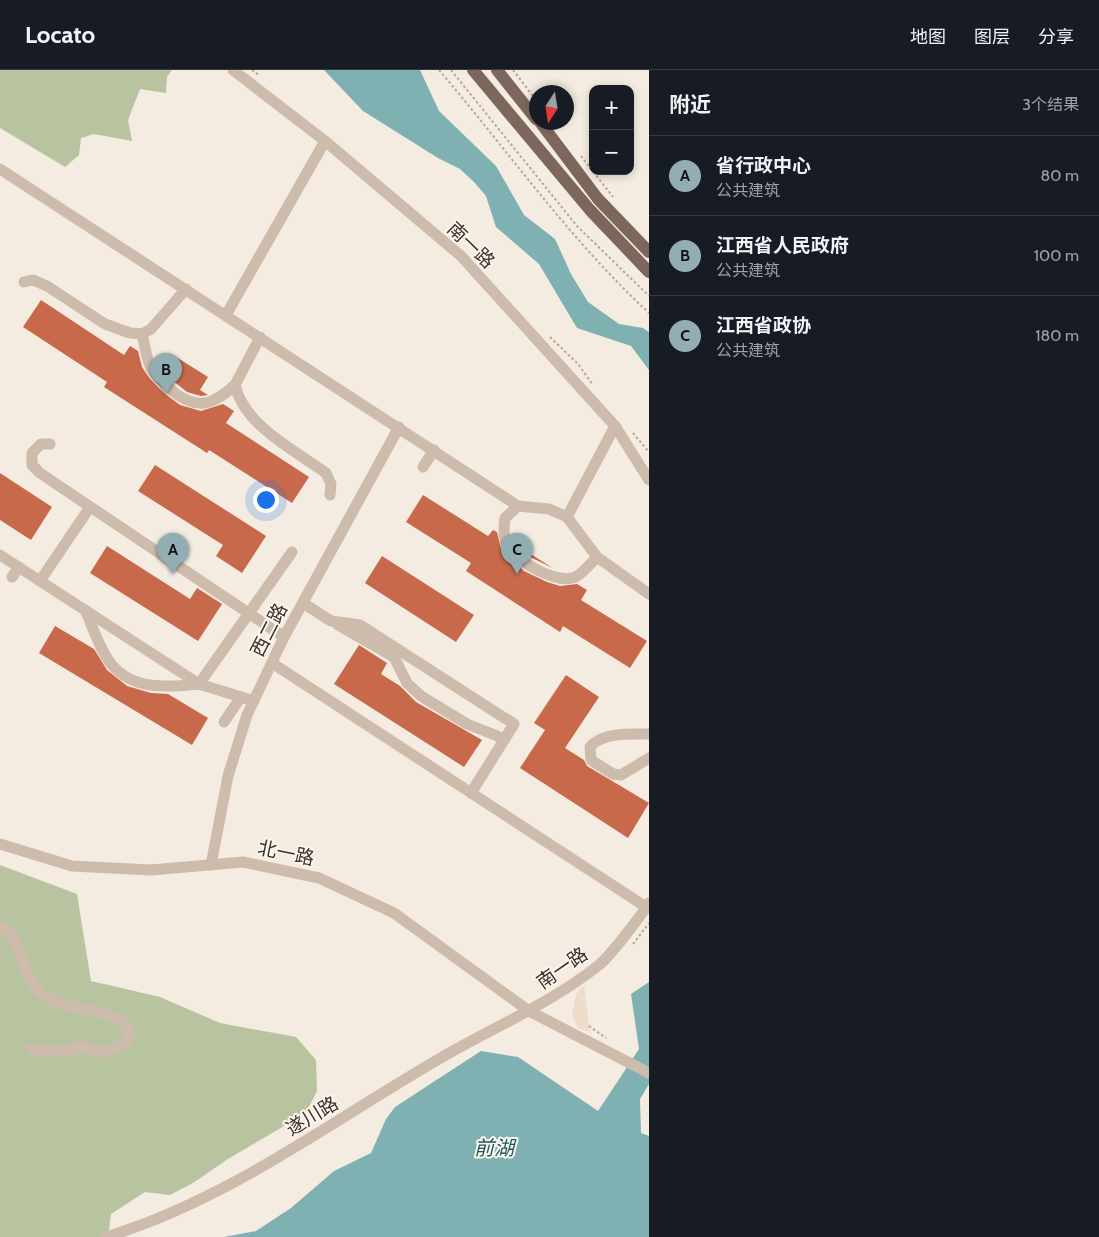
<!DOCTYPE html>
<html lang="zh">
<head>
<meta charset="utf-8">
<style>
  :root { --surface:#171b24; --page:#20242c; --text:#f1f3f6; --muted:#9ea1a6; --line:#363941; --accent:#92aeb2 }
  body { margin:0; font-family:Cabin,"Noto Sans SC",sans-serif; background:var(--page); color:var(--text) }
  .controls { position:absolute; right:15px; top:15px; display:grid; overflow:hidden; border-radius:10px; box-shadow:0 2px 8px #0003 }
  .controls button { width:45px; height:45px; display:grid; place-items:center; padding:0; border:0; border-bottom:1px solid var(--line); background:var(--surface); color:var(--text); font:25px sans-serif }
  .compass { position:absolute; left:529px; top:15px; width:45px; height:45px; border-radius:50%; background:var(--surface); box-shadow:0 2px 8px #0003; rotate:192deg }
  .you { position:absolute; left:265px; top:429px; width:18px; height:18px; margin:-12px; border:4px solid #fff; border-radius:50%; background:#1a73e8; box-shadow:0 0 0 8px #1a73e833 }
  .badge { display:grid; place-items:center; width:32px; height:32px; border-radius:50%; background:var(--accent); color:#111; font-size:16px; font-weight:700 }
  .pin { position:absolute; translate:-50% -41px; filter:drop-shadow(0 1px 2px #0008) }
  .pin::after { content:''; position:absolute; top:26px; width:18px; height:15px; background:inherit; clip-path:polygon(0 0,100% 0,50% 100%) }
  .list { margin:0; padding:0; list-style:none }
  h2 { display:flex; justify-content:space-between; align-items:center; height:65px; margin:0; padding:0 20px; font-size:21px }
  h2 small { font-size:16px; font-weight:400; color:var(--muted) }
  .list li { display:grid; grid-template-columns:32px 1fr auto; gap:15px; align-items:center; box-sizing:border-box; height:80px; padding:0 20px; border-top:1px solid var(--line) }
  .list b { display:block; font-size:19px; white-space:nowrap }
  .list p { margin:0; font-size:16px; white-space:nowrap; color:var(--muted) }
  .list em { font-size:16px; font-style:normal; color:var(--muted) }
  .map { position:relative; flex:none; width:649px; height:1167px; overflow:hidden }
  header { display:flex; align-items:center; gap:30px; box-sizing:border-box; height:70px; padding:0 25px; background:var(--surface); border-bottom:1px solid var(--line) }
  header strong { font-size:24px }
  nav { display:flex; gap:28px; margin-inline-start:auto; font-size:18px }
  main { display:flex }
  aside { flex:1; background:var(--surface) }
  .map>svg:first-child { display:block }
  .green { fill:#b8c4a0 }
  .plaza { fill:#ecdcc8 }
  .water { fill:#7fb0b2 }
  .building { fill:#c8694b }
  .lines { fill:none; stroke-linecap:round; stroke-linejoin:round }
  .path { stroke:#b9a596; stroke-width:2; stroke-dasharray:2.5 2.5; stroke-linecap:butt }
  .minor { stroke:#cdbbac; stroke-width:11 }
  .major { stroke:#7d675c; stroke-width:12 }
  .labels { text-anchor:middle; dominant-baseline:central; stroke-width:4; stroke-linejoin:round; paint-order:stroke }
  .street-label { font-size:19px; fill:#3b302b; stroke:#fbf5ee }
  .water-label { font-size:20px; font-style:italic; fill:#1f5a5e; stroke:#fbf5ee }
</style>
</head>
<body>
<header>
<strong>Locato</strong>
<nav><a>地图</a><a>图层</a><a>分享</a></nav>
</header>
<main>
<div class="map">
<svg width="649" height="1167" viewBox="0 0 649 1167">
  <rect width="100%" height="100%" fill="#f4ebe1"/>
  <g class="green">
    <path d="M0,0H172L167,7L166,23L140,19L128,50L132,71L94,64L81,68L79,85L65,97L0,58Z"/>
    <path d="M0,795L77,824L91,911L160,927L220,953L296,967L316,990L317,1021L306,1043L228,1089L193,1113L170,1125L145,1122L111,1144L108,1167H0Z"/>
  </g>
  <path class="plaza" d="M584,916L589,956L590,962L578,958L572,944L576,925L580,918Z"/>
  <g class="water">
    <path d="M324,0H420L439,41L496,96L524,145L555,169L571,204L588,232L619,254L643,258L649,262V300L631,276L577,258L539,194L496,157L486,126L474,112L460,99L438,88L363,41Z"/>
    <path d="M649,912V1014L640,1029L641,1063L649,1066V1167H224L256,1161L291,1138L334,1101L371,1083L386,1049L395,1037L481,981L518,987L598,1041L639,979L631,924Z"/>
  </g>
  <g class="building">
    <path d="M41,230L124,285L130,276L138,281L142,297L150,309L164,323L180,335L201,341L223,334L234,341L226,353L309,407L292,433L209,380L207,383L104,317L107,312L23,257Z"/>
    <path d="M173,285L208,307L200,320L208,325L201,326L187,322L167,306L157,293L165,298Z"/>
    <path d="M155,395L266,466L242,503L216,486L223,475L138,421Z"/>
    <path d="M0,403L52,437L31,470L0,450Z"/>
    <path d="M423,425L488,466L493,460L497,462L501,479L524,501L547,512L560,516L577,514L587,520L581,530L647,571L630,598L563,556L560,562L466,501L471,493L406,452Z"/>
    <path d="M516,475L553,498L532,488Z"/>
    <path d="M107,476L190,529L197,518L222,534L198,571L90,503Z"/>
    <path d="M382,486L474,545L456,572L365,513Z"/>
    <path d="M55,556L94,579L107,600L127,616L151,623L168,624L208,648L192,675L39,583Z"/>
    <path d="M359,575L387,593L381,604L400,616L416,632L482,670L464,697L334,614Z"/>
    <path d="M566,605L599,627L565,678L584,690L587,696L649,733L628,768L520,698L545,660L534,653Z"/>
  </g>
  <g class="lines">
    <g class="path">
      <path d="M252,0L260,6"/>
      <path d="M439,0C509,82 570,170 649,243"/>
      <path d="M451,0L577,156L649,226"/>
      <path d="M513,0L536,30"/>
      <path d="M581,86L613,127"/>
      <path d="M550,267L578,294L593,315"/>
      <path d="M633,363L649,382"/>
      <path d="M633,874L649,853"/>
      <path d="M589,956L606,968"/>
    </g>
    <g class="minor">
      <path d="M233,0L325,71L461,186L615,356L649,410"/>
      <path d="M0,99L518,436L549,439L567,447L597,487L649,524"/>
      <path d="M24,212L33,210L47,216L105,254L130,263L142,264L151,259L186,219"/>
      <path d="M226,245L325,71"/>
      <path d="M142,264C145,274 146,289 151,298C162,314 187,339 209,332C219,329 227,322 235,315"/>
      <path d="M260,267L235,315C244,355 294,380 326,403L331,414L330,425"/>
      <path d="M50,374H41L32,383V395L40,403L284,567"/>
      <path d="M423,397L434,380"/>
      <path d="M518,436L505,448C504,455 503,467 507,475C515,491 560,517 577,506C585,501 591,493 597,487"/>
      <path d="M567,447L615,356"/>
      <path d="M0,485L199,614L254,631"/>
      <path d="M12,507L19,497"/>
      <path d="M40,511L90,437"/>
      <path d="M303,533L331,551L360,555L514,654L471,723"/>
      <path d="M85,540C93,557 100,581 112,595C134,621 169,617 199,614L292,482"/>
      <path d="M338,555L394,587L407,613L421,626L467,654L505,669"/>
      <path d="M272,593L646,837"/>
      <path d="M224,652L241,627"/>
      <path d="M649,664C630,664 602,662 590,677L591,690L613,704L621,705L649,688"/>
      <path d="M0,774L72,796L151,800L243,792L319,808L394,843L529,941L649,1003"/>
      <path d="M211,795L228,706L247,645L284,567L399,357"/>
      <path d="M0,857L12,863L30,909L40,923L59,934L100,942L122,950L130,964L127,972L104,983L85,977L59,982L31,979"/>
      <path d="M106,1167C228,1130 330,1052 439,989C492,958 550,934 599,895C611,885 640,847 649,833"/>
    </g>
    <g class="major">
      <path d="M473,0L590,140L649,202"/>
      <path d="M497,0L536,49"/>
      <path d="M540,52L598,129L649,182"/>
    </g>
  </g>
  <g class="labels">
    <g class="street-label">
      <text transform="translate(471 175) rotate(44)">南一路</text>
      <text transform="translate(269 560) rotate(-63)">西二路</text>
      <text transform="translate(286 783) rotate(12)">北一路</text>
      <text transform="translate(562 898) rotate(-35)">南一路</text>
      <text transform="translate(312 1046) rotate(-31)">遂川路</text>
    </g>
    <g class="water-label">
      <text x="494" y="1078">前湖</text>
    </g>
  </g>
</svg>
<div class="controls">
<button>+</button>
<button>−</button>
</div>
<svg class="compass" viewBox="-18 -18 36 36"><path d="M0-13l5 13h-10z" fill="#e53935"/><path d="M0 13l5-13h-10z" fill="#9ea1a6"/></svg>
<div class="you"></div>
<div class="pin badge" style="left:173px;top:504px">A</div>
<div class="pin badge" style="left:166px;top:324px">B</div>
<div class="pin badge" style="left:517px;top:504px">C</div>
</div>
<aside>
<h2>附近<small>3个结果</small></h2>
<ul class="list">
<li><span class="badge">A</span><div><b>省行政中心</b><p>公共建筑</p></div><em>80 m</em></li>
<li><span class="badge">B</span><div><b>江西省人民政府</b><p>公共建筑</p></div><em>100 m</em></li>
<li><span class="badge">C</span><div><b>江西省政协</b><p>公共建筑</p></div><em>180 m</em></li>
</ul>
</aside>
</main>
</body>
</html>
